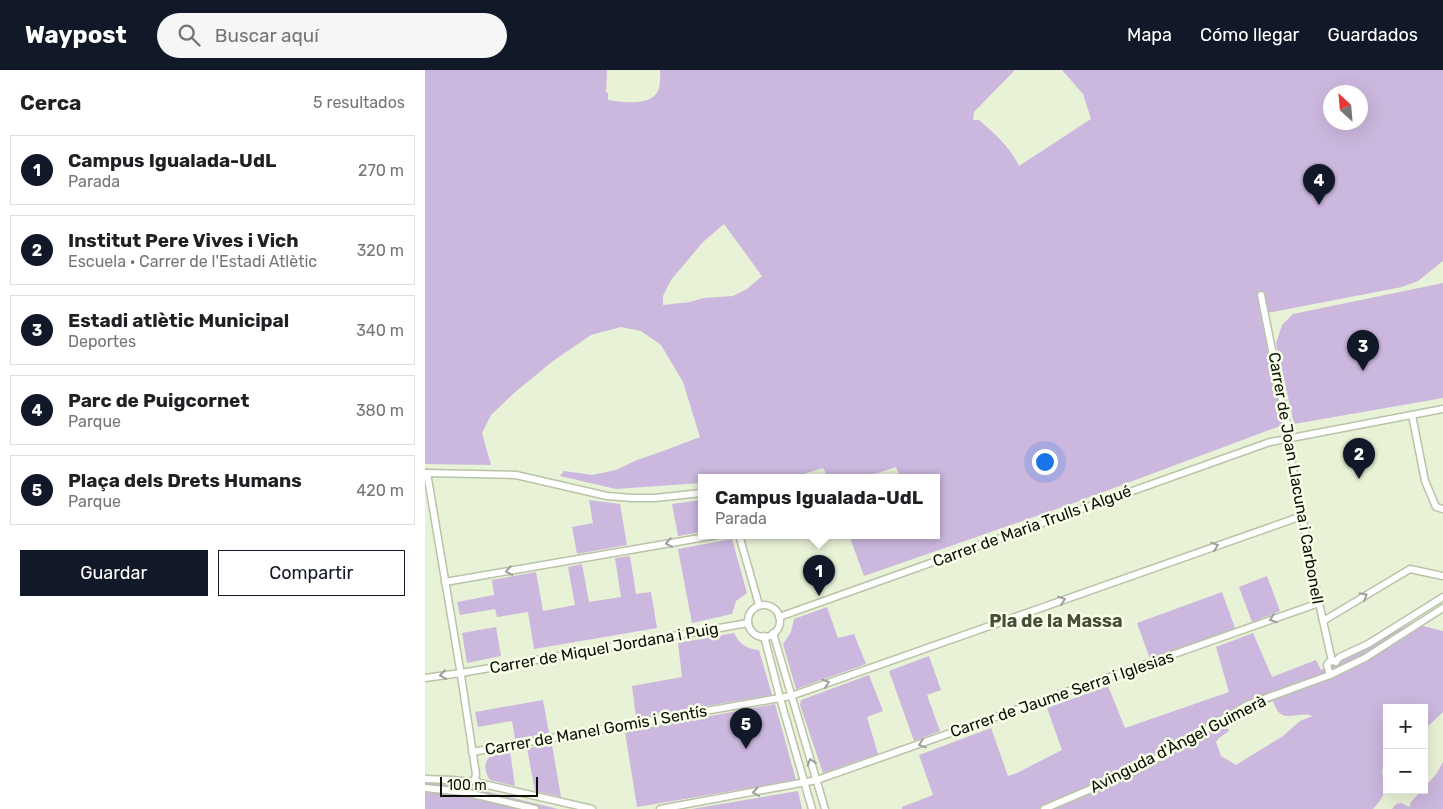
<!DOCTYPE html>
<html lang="es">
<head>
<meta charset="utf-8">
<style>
  :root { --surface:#fff; --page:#f6f6f6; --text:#202124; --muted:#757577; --line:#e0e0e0; --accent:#111827 }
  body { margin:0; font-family:Rubik,sans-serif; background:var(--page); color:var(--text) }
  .controls { position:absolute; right:15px; bottom:15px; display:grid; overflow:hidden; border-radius:0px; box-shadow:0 5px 20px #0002 }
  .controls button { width:45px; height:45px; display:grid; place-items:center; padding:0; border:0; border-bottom:1px solid var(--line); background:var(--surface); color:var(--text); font:25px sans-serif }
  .compass { position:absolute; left:898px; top:15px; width:45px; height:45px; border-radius:50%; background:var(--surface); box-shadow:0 5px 20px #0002; rotate:334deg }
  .scale { position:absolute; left:15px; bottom:12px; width:98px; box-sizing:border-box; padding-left:5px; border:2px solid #0d1007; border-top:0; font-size:14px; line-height:18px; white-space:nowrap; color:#0d1007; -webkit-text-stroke:4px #f7ffe8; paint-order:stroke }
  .you { position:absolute; left:619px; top:391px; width:18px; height:18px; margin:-12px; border:4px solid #fff; border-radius:50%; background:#1a73e8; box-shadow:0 0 0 8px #1a73e833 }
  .badge { display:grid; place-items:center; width:32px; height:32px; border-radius:50%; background:var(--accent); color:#fff; font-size:16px; font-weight:700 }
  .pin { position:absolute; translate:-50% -41px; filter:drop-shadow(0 1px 2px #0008) }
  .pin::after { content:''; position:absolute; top:26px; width:18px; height:15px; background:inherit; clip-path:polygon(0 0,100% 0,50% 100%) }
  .popup { position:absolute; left:273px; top:404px; width:242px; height:65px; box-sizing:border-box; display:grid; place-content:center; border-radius:0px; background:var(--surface); filter:drop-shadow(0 1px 4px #0005); font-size:16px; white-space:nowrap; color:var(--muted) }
  .popup b { font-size:19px; color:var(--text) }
  .popup::after { content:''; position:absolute; left:50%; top:100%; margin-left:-10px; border:10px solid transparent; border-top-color:var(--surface) }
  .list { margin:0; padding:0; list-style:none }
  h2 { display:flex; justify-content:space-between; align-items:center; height:65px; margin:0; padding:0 20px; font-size:21px }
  h2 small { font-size:16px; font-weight:400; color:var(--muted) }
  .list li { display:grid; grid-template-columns:32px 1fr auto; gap:15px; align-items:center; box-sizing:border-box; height:70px; margin:0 10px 10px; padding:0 10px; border:1px solid var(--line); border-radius:0px }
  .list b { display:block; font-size:19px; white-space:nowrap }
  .list p { margin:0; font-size:16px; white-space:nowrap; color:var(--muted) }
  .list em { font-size:16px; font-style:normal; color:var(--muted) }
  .actions { display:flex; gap:10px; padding:15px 20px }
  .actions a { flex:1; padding:11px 0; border:1px solid var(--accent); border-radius:0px; text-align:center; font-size:18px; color:var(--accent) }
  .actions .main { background:var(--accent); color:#fff }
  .icon { flex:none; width:28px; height:28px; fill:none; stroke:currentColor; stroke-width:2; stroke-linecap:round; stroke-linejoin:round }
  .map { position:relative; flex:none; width:1018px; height:739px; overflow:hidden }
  header { display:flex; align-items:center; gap:30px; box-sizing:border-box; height:70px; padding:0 25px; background:var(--accent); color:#fff }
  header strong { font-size:24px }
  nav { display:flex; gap:28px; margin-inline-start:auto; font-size:18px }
  .search { width:350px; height:45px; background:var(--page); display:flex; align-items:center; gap:12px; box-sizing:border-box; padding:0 18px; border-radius:28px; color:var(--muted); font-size:19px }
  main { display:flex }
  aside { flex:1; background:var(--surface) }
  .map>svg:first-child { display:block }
  .green { fill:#ccb7de; fill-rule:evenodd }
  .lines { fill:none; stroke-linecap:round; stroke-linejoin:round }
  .minor-casing { stroke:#b9c3a8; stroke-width:9 }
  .minor { stroke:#fff; stroke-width:6 }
  .oneway { stroke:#9e9f9c }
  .labels { text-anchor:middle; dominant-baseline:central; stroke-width:5; stroke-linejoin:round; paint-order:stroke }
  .street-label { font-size:16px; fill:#0d1007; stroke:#f7ffe8 }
  .neighbourhood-label { font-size:18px; font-weight:bold; fill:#464e37; stroke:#f7ffe8 }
</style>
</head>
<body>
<header>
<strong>Waypost</strong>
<div class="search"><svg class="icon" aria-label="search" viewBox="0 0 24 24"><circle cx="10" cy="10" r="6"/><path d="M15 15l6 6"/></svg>Buscar aquí</div>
<nav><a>Mapa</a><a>Cómo llegar</a><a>Guardados</a></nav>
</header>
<main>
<aside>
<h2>Cerca<small>5 resultados</small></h2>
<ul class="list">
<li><span class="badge">1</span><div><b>Campus Igualada-UdL</b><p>Parada</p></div><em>270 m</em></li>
<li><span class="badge">2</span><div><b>Institut Pere Vives i Vich</b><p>Escuela · Carrer de l'Estadi Atlètic</p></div><em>320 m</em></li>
<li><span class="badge">3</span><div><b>Estadi atlètic Municipal</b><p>Deportes</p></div><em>340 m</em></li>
<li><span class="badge">4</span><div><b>Parc de Puigcornet</b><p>Parque</p></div><em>380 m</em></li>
<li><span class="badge">5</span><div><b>Plaça dels Drets Humans</b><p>Parque</p></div><em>420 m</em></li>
</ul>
<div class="actions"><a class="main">Guardar</a><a>Compartir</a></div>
</aside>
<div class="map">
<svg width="1018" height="739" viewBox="0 0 1018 739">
  <rect width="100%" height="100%" fill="#e8f2d6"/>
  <g class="green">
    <path d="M0,0H182L181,22L183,23V30C197,32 225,37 233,21C236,14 235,6 235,0H590L549,42L548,50H554C569,63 586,78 594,96L666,49L658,24L637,0H1018V191L993,211L977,217L837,244L858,355L646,434L439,506L424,465H512V407H475L471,397L440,407H403L398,398L369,407H276V413L191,419L135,406L139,401L167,405L191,400L212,390L241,380L275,367L258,312L236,275L216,261L196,257L166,265L128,291L89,323L66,345L57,363L66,395L0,394ZM906,22H936V52H906ZM299,154L337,206L322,219L308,226L279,228L265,232L238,235V226L246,210L278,172Z"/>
    <path d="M1018,213V328L869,354L851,273L857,255L868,244Z"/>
    <path d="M164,430L195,434L202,475L152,484L147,457L168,453Z"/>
    <path d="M276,430V462L253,466L247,434Z"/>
    <path d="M307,469L322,523L311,531L307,544L267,553L253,479Z"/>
    <path d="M205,486L211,524L226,522L232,558L109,579L103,542L72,547L70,539L35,545L32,532L69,525L67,510L111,502L118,541L150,535L143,497L157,494L164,532L196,527L190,488Z"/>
    <path d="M842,506L855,541L827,552L814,517Z"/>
    <path d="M797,522L810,558L725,589L712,553Z"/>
    <path d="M402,537L413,568L429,564L441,594L371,619L358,574L366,562L369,549Z"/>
    <path d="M986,553L1018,561V642L999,660V638H962V693L957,700C957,705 959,708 960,713C962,723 954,732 948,739H477V737L508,725L494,685L566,658L583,706L592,703L637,680L622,638L683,616L700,658L804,622L791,577L828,563L847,607L891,590L896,600ZM848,631C856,657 871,640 888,646L875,651L858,666L811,695L796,686L791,672L794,668L804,661L801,654L814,646Z"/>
    <path d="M71,557L76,586L42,593L37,563Z"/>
    <path d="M309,563C314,574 322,579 334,580L347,625L211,648L207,616L257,607L253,573Z"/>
    <path d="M504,586L516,620L502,625L515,661L489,671L464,601Z"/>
    <path d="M444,605L458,641L442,647L453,684L398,703L375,635L376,630Z"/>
    <path d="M118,630L124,663L90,669L87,651L53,657L50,642Z"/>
    <path d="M350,634L371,710L212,737L200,662Z"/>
    <path d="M127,675L136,727L110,721L102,678Z"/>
    <path d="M85,681L90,716L65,710C59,701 58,693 66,685Z"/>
    <path d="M1018,692V739H967L971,734L976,733L984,737L986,732L997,720H999V718L1012,703Z"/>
    <path d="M0,713L31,714L133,739H0Z"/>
    <path d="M373,721L377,739H267Z"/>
  </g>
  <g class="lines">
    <defs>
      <g id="minor">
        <path d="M836,225L863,360L862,368L894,533L907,591"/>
        <path d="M987,345L1000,411L1011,437L1018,439"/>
        <path d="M0,403L91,405L182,426L207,428H230L276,423"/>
        <path d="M2,403L35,599L51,704L50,709"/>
        <path d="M314,465L334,535"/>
        <path d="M20,512L292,465"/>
        <circle cx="339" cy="551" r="16"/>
        <path d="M354,547L845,372L1018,339"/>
        <path d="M898,551L985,499L1018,506"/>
        <path d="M348,563L400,739"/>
        <path d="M339,566L355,628L387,739"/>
        <path d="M911,592L912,590L915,587L943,574L1018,527"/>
        <path d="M905,605L902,595L904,592L909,591"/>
        <path d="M0,608L36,603L323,553"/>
        <path d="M47,682L366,626L877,446"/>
        <path d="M0,709L28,710L45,712L50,709"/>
        <path d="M50,709L54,713L167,739"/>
        <path d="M0,718L39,722L110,739"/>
        <path d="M235,739L392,710L894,533"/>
        <path d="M619,739L701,704L731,689L822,635L905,605L940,588L1018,538"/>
      </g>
    </defs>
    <use href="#minor" class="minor-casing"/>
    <use href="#minor" class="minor"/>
  </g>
  <defs><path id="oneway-chevron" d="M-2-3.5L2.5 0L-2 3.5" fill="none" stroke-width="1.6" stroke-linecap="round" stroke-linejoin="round" transform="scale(1.25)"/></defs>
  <g class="oneway">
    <use href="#oneway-chevron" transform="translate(244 473) rotate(170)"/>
    <use href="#oneway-chevron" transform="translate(790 476) rotate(-19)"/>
    <use href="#oneway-chevron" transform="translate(84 501) rotate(170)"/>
    <use href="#oneway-chevron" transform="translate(939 526) rotate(-31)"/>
    <use href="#oneway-chevron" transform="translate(637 530) rotate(-20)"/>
    <use href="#oneway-chevron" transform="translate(848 549) rotate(160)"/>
    <use href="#oneway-chevron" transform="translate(18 605) rotate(172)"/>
    <use href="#oneway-chevron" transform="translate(401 613) rotate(-19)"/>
    <use href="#oneway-chevron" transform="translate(497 674) rotate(161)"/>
    <use href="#oneway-chevron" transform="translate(386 692) rotate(-107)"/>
    <use href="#oneway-chevron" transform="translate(331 722) rotate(170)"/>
  </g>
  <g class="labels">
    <g class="street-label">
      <text transform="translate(871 408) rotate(80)">Carrer de Joan Llacuna i Carbonell</text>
      <text transform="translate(607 456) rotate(-20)">Carrer de Maria Trulls i Algué</text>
      <text transform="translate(179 578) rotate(-10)">Carrer de Miquel Jordana i Puig</text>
      <text transform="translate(637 624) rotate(-19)">Carrer de Jaume Serra i Iglesias</text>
      <text transform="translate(171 660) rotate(-10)">Carrer de Manel Gomis i Sentís</text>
      <text transform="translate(753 674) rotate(-27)">Avinguda d'Àngel Guimerà</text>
    </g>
    <g class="neighbourhood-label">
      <text x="631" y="551">Pla de la Massa</text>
    </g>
  </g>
</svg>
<div class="controls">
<button>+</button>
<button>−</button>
</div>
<svg class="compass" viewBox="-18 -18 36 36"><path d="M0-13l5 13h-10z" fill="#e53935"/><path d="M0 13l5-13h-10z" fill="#757577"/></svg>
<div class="scale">100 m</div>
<div class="you"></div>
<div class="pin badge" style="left:394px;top:526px">1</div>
<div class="popup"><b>Campus Igualada-UdL</b>Parada</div>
<div class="pin badge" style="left:934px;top:409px">2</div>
<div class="pin badge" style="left:938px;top:301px">3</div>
<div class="pin badge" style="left:894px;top:135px">4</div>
<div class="pin badge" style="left:321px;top:679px">5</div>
</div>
</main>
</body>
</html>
